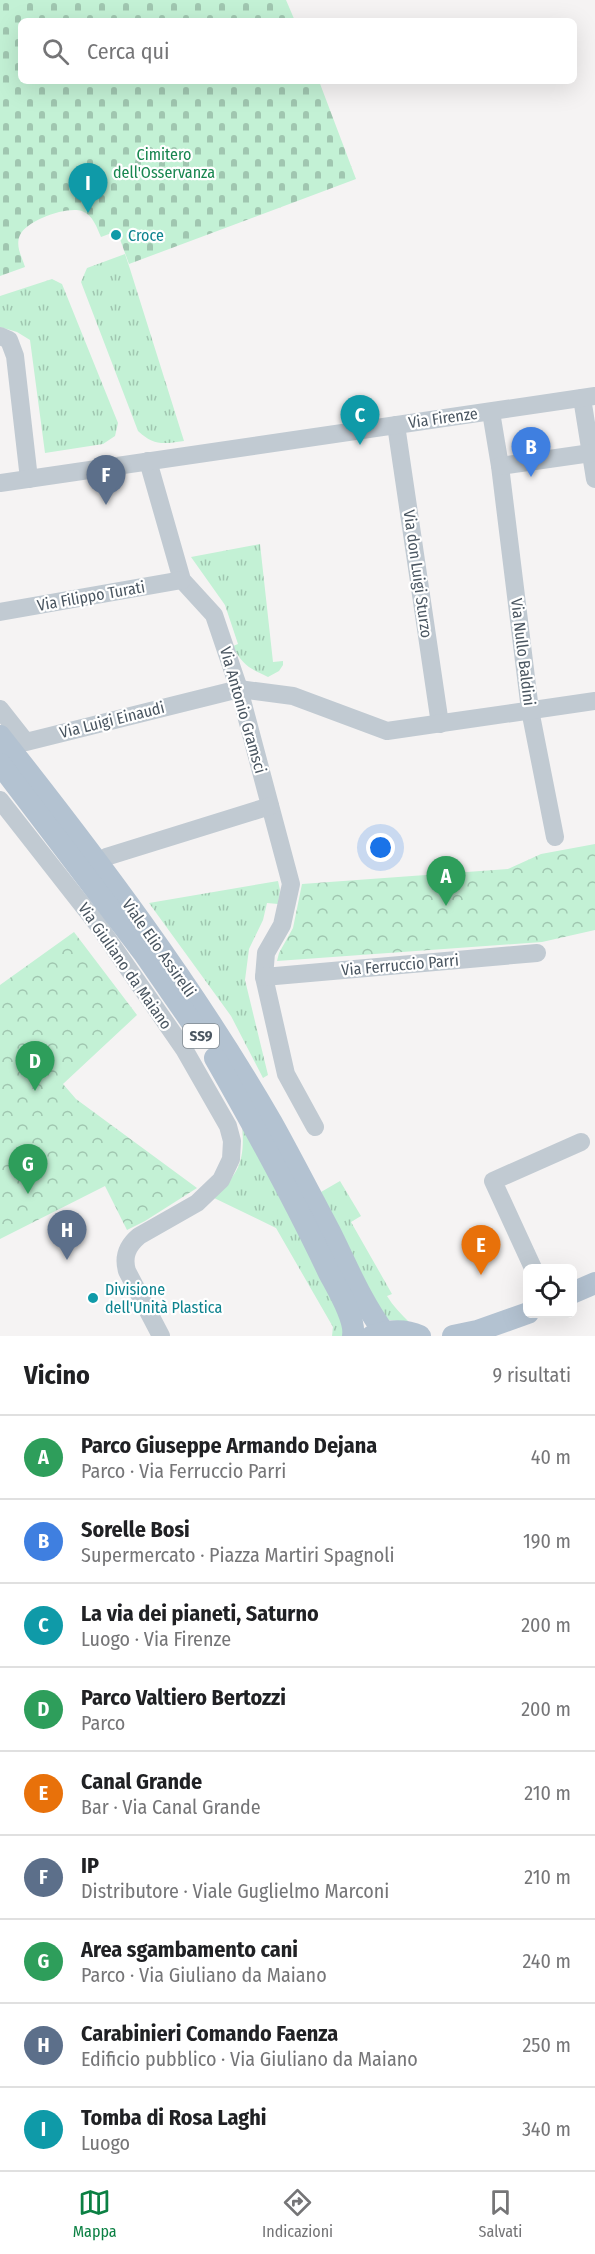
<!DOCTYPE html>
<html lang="it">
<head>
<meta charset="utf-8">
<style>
  :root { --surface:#fff; --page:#f6f6f6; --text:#202124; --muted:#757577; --line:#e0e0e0; --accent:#0b8043 }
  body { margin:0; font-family:"Fira Sans Condensed",sans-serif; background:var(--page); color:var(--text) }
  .controls { position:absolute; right:18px; bottom:18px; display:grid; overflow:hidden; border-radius:9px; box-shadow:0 6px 24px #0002 }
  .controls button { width:54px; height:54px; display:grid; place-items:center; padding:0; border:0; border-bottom:2px solid var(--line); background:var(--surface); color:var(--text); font:30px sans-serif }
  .you { position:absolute; left:381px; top:848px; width:21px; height:21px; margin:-15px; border:4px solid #fff; border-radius:50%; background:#1a73e8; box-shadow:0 0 0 9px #1a73e833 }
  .badge { display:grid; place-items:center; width:39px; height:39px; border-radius:50%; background:var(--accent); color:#fff; font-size:20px; font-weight:700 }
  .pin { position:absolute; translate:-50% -50px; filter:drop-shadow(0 2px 3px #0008) }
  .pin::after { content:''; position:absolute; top:32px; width:21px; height:18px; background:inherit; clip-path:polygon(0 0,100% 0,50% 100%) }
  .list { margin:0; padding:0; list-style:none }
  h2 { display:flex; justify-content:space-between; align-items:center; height:78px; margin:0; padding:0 24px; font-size:26px }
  h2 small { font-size:20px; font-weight:400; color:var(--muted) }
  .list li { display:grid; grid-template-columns:39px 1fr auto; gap:18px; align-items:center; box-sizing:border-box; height:84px; padding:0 24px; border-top:2px solid var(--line) }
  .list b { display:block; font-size:22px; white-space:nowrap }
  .list p { margin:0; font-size:20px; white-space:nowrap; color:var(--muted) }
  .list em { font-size:20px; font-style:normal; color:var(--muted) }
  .icon { flex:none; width:33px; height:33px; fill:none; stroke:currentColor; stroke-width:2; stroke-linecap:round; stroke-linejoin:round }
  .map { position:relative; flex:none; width:595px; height:1336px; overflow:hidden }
  .search { position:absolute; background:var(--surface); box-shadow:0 6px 24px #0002; left:18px; right:18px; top:18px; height:66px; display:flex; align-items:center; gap:15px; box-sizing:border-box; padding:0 21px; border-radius:9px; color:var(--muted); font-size:22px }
  .sheet { height:834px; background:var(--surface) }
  nav { display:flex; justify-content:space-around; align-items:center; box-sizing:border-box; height:84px; border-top:2px solid var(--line); background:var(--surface); font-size:16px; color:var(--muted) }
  nav a { display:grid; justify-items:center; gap:3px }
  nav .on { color:var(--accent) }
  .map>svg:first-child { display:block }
  .grass { fill:url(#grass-tufts) }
  .forest { fill:url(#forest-crowns) }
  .cemetery { fill:url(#cemetery-stones) }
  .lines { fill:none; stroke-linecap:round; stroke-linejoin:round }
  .minor { stroke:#c1cad2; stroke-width:18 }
  .major { stroke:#b3c2d1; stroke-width:22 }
  .culture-dot { fill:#0f9aa8; stroke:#fff; stroke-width:2 }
  .labels { text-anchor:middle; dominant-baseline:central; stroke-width:4.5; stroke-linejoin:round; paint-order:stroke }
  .shield { fill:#fff; stroke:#808990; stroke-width:1.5 }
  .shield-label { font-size:15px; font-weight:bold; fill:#4a5661 }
  .park-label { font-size:16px; fill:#17864f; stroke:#fff }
  .culture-label { font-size:16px; fill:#0d838f; stroke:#fff; text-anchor:start }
  .street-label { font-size:16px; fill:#4a5661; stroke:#fff }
</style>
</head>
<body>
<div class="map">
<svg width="595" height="1336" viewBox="0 0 595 1336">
  <defs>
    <pattern id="grass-tufts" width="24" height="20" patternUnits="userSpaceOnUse" patternTransform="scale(1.5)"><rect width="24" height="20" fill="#c3f1d5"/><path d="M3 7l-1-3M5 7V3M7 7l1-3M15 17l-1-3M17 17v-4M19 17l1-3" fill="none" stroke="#a0c6b0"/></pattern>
    <pattern id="forest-crowns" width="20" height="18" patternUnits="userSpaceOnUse" patternTransform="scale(1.5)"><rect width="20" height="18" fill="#c3f1d5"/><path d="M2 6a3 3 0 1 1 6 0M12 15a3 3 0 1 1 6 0" fill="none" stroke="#a0c6b0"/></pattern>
    <pattern id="cemetery-stones" width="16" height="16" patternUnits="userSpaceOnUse" patternTransform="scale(1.5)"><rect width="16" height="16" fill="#c3f1d5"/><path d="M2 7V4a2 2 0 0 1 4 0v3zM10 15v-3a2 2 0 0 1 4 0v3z" fill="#a0c6b0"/></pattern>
  </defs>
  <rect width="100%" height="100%" fill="#f5f3f3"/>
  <g class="grass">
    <path d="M125,254L130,269L184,441C163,444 154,446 138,431L81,282L87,268Z"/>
    <path d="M52,279L62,284L118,423L115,436L103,444L45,453L30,340L17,332L0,327V296Z"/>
    <path d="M260,544L273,662L283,661V665L279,671L268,677C249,668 242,665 233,646L238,644L225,605L191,557Z"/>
    <path d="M278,881L280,890L278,904L267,903L263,920L249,949L245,980L268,1075L263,1078L231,1016L149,903Z"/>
    <path d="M242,1123L347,1324L349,1336H332L333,1327L276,1228L212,1197C241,1174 245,1159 242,1123Z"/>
    <path d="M340,1181L361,1216L351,1222L392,1294L387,1296C393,1306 401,1314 409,1322L389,1320L380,1313L321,1192Z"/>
  </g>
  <g class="forest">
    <path d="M595,844V930L542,942L277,961L279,953L293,928L302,884L508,869L541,854Z"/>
    <path d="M74,932L137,1015L63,1084L76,1099L197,1188L145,1221L127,1230L105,1186L0,1239V985Z"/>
  </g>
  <path class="cemetery" d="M0,0H286L295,21H21V81H319L356,179L129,264L117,231L101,237C97,228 93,215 82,211C67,206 27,220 20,235C15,246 22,257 25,267L0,276Z"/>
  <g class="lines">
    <g class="minor">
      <path d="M0,336L9,340L15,356L29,479"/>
      <path d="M582,398L595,479"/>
      <path d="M491,412L500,466L530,710L555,837"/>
      <path d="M396,425L440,724"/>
      <path d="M148,461L182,580L214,615L239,689L291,884L282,925L266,953L264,977L286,1074L315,1127"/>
      <path d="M500,466L591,453"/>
      <path d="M0,483L595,396"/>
      <path d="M0,612L182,580"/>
      <path d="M0,709L26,742L239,689L293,696L387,731L595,701"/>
      <path d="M0,800L98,925L184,1049L228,1126L232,1141L231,1159L221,1180L197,1203L139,1236C127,1246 123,1257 127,1271L161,1336"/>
      <path d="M106,857L270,806"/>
      <path d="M264,977L537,953"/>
      <path d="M533,1268L493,1181L581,1142"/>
    </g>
    <g class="major">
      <path d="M0,736C98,860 193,986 272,1123C292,1159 311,1196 330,1232C347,1266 361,1301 384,1332"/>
      <path d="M0,764L143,952L197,1030"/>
      <path d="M215,1058C255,1128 294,1199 329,1273C337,1288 356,1319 353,1336"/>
      <path d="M572,1293L595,1283"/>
      <path d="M372,1336C389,1330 404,1329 420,1336"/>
      <path d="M453,1336L477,1331L528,1313"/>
    </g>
  </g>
  <g class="culture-dot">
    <circle cx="116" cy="235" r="6"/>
    <circle cx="93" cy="1298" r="6"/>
  </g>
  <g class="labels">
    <rect class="shield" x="183" y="1024" width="36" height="24" rx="4.5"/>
    <g class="shield-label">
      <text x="201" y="1036">SS9</text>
    </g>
    <g class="park-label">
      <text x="164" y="154">Cimitero<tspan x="164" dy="18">dell'Osservanza</tspan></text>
    </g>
    <g class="culture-label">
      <text x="128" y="235">Croce</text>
      <text x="105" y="1289">Divisione<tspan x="105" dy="18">dell'Unità Plastica</tspan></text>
    </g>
    <g class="street-label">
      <text transform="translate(443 418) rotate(-8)">Via Firenze</text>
      <text transform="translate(418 574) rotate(82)">Via don Luigi Sturzo</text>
      <text transform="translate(91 596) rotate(-10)">Via Filippo Turati</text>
      <text transform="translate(523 652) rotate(83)">Via Nullo Baldini</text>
      <text transform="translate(243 710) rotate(74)">Via Antonio Gramsci</text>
      <text transform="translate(112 720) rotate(-14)">Via Luigi Einaudi</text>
      <text transform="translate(159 948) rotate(55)">Viale Elio Assirelli</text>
      <text transform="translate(400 965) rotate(-5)">Via Ferruccio Parri</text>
      <text transform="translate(125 966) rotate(55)">Via Giuliano da Maiano</text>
    </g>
  </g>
</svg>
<div class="controls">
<button><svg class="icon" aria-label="locate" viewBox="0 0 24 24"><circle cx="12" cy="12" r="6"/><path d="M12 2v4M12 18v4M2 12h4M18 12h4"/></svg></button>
</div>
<div class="you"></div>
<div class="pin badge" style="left:446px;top:906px;background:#2e9e5b">A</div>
<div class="pin badge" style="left:531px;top:477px;background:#3f7fe0">B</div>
<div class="pin badge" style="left:360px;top:445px;background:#0f9aa8">C</div>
<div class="pin badge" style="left:35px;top:1091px;background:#2e9e5b">D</div>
<div class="pin badge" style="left:481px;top:1275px;background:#e8710a">E</div>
<div class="pin badge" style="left:106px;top:505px;background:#5c6f8a">F</div>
<div class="pin badge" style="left:28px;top:1194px;background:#2e9e5b">G</div>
<div class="pin badge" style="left:67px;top:1260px;background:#5c6f8a">H</div>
<div class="pin badge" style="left:88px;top:213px;background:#0f9aa8">I</div>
<div class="search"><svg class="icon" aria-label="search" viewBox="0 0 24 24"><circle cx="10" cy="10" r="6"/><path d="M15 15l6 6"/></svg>Cerca qui</div>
</div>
<section class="sheet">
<h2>Vicino<small>9 risultati</small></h2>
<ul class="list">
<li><span class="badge" style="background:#2e9e5b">A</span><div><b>Parco Giuseppe Armando Dejana</b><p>Parco · Via Ferruccio Parri</p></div><em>40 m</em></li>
<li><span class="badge" style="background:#3f7fe0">B</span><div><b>Sorelle Bosi</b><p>Supermercato · Piazza Martiri Spagnoli</p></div><em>190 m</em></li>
<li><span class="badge" style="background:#0f9aa8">C</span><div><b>La via dei pianeti, Saturno</b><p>Luogo · Via Firenze</p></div><em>200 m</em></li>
<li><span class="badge" style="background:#2e9e5b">D</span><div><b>Parco Valtiero Bertozzi</b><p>Parco</p></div><em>200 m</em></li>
<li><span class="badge" style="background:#e8710a">E</span><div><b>Canal Grande</b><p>Bar · Via Canal Grande</p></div><em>210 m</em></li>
<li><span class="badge" style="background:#5c6f8a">F</span><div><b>IP</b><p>Distributore · Viale Guglielmo Marconi</p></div><em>210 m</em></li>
<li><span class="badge" style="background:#2e9e5b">G</span><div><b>Area sgambamento cani</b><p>Parco · Via Giuliano da Maiano</p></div><em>240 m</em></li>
<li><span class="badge" style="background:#5c6f8a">H</span><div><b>Carabinieri Comando Faenza</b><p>Edificio pubblico · Via Giuliano da Maiano</p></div><em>250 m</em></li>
<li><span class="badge" style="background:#0f9aa8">I</span><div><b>Tomba di Rosa Laghi</b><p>Luogo</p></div><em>340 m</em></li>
</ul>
</section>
<nav>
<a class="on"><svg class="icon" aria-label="map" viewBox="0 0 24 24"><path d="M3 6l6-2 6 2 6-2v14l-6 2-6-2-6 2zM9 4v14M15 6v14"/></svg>Mappa</a>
<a><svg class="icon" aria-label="directions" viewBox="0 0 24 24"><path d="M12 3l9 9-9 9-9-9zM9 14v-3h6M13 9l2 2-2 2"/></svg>Indicazioni</a>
<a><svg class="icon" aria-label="saved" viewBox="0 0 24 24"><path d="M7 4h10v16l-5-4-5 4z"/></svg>Salvati</a>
</nav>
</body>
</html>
